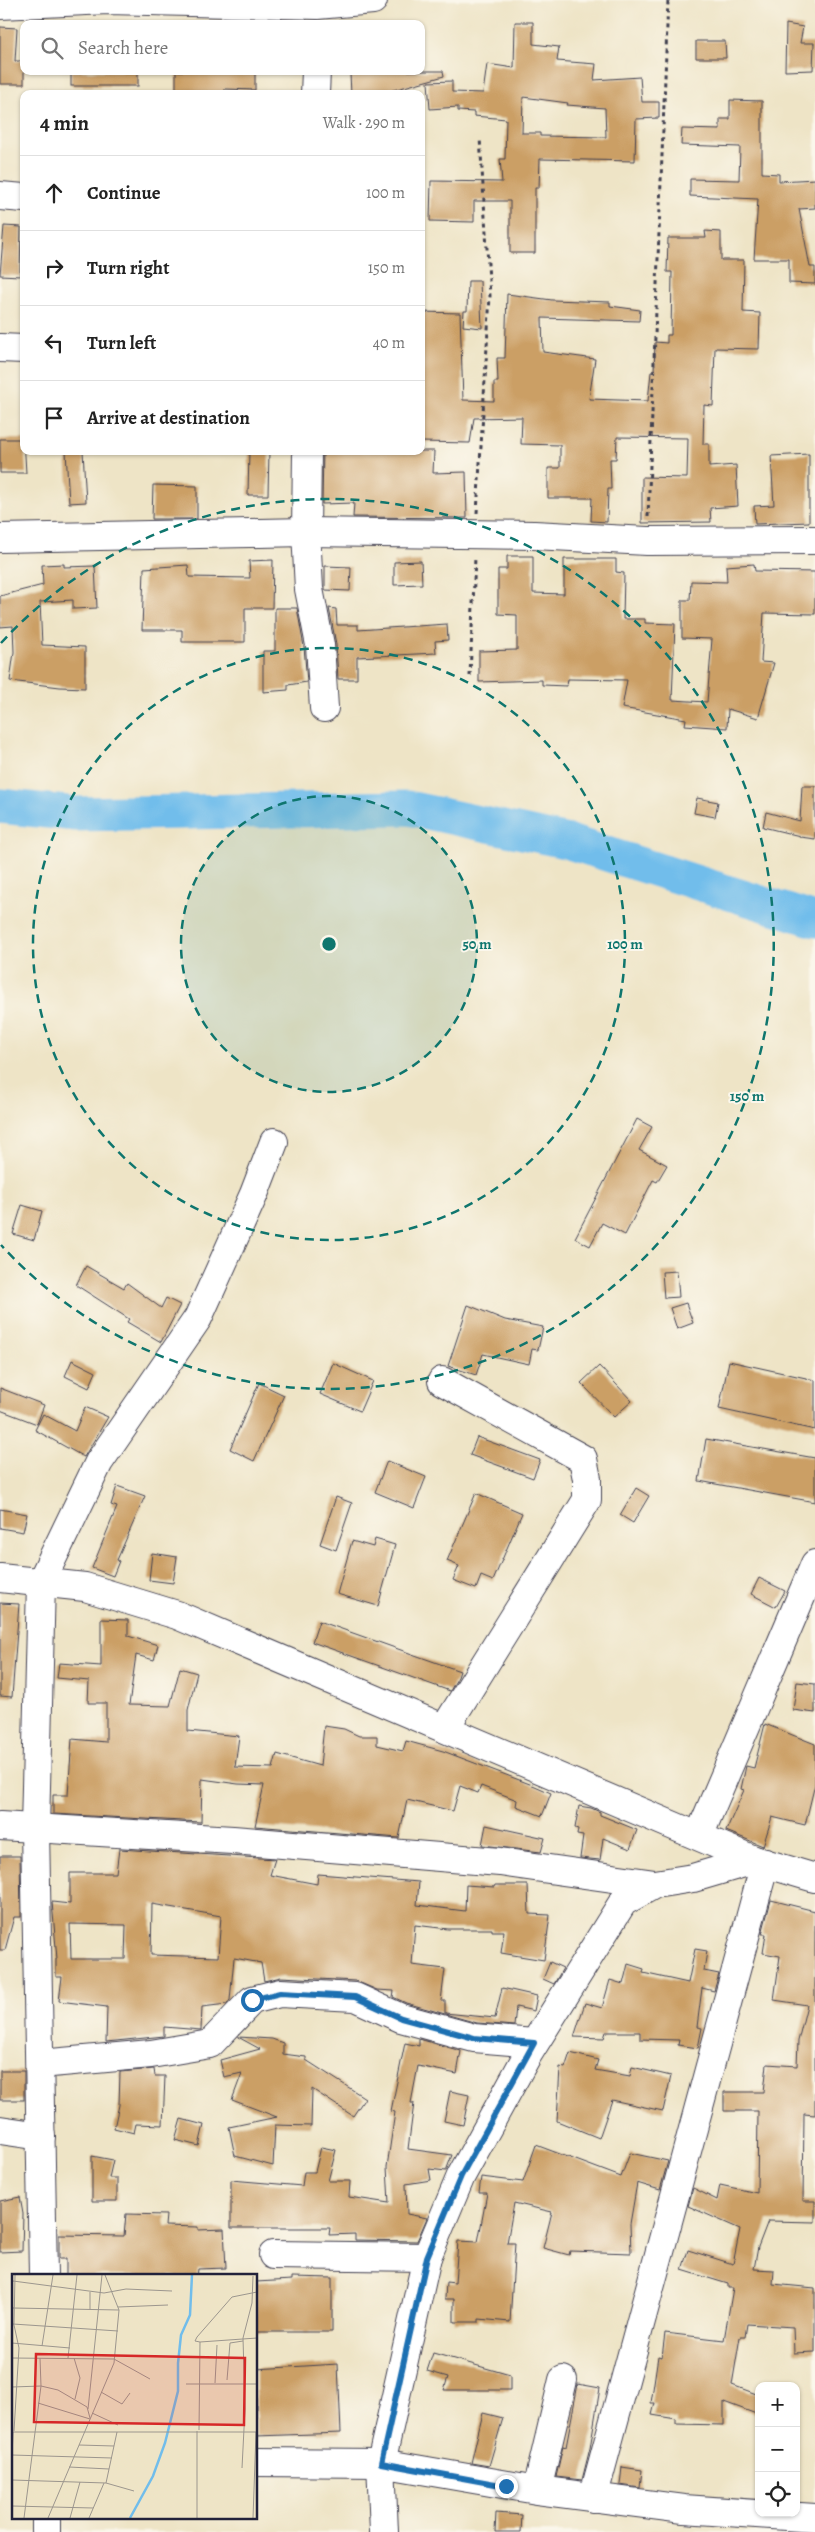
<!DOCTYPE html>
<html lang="en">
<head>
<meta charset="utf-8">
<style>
  :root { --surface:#fff; --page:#f2f2f2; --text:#222; --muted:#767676; --line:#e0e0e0 }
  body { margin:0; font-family:Alegreya,serif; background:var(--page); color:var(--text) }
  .controls { position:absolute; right:15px; bottom:15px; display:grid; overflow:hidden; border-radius:10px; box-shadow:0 1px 4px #0004 }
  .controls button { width:45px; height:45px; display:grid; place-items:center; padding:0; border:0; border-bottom:1px solid var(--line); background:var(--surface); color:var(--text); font:25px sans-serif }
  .stop { position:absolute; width:15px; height:15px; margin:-11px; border:4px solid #1f6fb2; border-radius:50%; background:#fff }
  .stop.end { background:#1f6fb2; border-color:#fff; box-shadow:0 1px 5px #0008 }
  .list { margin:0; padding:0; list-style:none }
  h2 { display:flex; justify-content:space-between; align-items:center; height:65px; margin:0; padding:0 20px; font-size:21px }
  h2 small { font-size:16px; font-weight:400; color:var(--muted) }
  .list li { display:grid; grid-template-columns:32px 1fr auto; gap:15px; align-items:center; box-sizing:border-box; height:75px; padding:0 20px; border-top:1px solid var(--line) }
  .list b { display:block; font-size:19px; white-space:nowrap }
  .list em { font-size:16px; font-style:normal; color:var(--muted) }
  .icon { flex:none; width:28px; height:28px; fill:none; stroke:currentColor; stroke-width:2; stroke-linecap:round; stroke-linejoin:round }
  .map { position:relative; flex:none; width:815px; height:2532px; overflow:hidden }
  .search { position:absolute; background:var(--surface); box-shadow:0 1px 4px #0004; left:20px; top:20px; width:405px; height:55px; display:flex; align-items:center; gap:12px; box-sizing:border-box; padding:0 18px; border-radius:10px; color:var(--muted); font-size:19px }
  .panel { position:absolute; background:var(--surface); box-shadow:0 1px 4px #0004; left:20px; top:90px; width:405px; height:365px; border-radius:10px }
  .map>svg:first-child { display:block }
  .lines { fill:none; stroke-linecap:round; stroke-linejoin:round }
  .river { stroke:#71bdeb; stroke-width:35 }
  .building { fill:#cb9f65; fill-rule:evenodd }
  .minor-casing { stroke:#413f50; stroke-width:30 }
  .path { stroke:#413f50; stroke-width:3; stroke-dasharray:4 4; stroke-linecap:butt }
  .minor { stroke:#fff; stroke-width:28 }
  .route { stroke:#1f6fb2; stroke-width:6 }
  .ring { fill:none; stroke:#0f766e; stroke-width:2.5; stroke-dasharray:9 6 }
  .inset-river { fill:none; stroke:#71bdeb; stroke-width:2.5 }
  .inset-road { fill:none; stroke:#9c968e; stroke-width:1 }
  .view { fill:#d62828; fill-opacity:0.15; stroke:#d62828; stroke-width:2.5 }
  .inset-edge { fill:none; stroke:#22223b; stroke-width:2.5 }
  .centre { fill:#0f766e; stroke:#fbf7ec; stroke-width:2.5 }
  .ring-label { font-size:15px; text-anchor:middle; font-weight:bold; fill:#0f766e; stroke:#fbf7ec; stroke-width:4; stroke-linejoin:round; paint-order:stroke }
</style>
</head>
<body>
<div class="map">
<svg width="815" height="2532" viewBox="0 0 815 2532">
  <rect width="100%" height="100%" fill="#fbf7ec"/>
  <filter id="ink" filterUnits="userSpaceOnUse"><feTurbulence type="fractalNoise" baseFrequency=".02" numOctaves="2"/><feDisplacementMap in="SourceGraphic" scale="10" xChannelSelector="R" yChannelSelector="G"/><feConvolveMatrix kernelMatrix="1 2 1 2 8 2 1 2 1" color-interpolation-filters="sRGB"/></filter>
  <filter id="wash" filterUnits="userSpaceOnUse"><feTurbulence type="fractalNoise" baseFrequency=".0096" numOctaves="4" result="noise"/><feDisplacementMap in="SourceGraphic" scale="20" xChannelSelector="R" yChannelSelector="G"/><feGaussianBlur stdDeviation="1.12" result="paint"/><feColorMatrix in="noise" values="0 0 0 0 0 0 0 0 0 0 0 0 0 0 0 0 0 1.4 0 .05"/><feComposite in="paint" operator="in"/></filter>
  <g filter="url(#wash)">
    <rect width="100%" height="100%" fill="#eee4c6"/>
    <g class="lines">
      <path class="river" d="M0,806L76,814L408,808L569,842L815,920"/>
    </g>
    <g id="blocks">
      <g class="building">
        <path d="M515,22H533V44L559,47L557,61L596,64L594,80L640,77L642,102H659V118L636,119L635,161L540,159L539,188H535V253H510V201H474V222L430,221L431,181L502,182L500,159H505L506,119L474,116V112L458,111V107L430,109L428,82L452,81V92L483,93L487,64L514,68ZM523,97L568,103L567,105L605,108L606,137L540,136V133H522Z"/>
        <path d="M786,24L803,27L800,43H814L813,70L785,71Z"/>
        <path d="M0,27L17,28L15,61H24V84H0Z"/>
        <path d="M696,41H725L726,58H696Z"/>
        <rect x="71" y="71" width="67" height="15"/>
        <path d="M176,71H255V90L225,89V94H176Z"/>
        <path d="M390,71H443L444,76L379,94H351L350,74Z"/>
        <path d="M730,100L762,101V173L779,174V181L815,179V208L799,209L810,267H815V284L789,283V259H754L758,199L690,196V179L739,180L740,147L681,145L682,129L720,130V119H730Z"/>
        <path d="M4,226L21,227L20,276L0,275Z"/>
        <path d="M705,231L721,232V260H744L743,312L760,313L759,349L715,348L713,406L704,405L703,444H709V467L736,465L738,506L710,508L711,522L642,523V477L687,478L688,438L617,437L616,459H610L611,489H608L607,522L591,521L592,498H548V468H560V445L521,444L522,417L474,418L470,443L421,442V312L460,313L463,400L494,401V382H498L497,358H505L507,294L552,300L610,302V306L640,310L639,321L542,318L543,352L595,359L589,399L648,401L651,372H654L655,342L667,343V335H671L672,272H667L668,238H706Z"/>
        <path d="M468,281H480L482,328L463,326L464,311H467Z"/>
        <path d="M0,439H24L26,473H0Z"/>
        <path d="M66,451H83L86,502L69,503Z"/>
        <path d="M249,451H269L268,495H248Z"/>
        <path d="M323,451H434L433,473L466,472L467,518L353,517L354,503L322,504Z"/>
        <path d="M809,454V522L755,524L754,506L774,505L771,456Z"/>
        <path d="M153,485L197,486V519H152Z"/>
        <path d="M507,556H533V593L564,594V559H616V572L624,573L623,619H645V623L675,624L672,700L707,702L712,639L682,638V600H690L691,581L727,582L726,566L754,564L755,571L815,572V614L764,613L761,662L774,663L758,718L728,709L727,728L685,725L686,719L622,708L627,680L568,679L567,686L542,685V680L479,682V651L517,650V615L498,614V569H507Z"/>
        <path d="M273,560L272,608H245V642H182V630H142L144,568L188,565L189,577L250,578L249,561Z"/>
        <path d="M421,561L422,584L394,585V562Z"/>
        <path d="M64,564V567L95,566L97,608L73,609V600L40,602L42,645L85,647V688L60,687L10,681L14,652L13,626L0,627V596L43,585L42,565Z"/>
        <path d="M325,566L351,567L350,591L325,590Z"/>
        <path d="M275,608H297L304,647L307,682L288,685V690L263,692V651H275Z"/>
        <path d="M329,608L336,609L337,625H358V630L447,624L448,640L435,641L436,653L357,657V679H338L336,644Z"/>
        <path d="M802,786H815V839L800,837V836L763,827L766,812L800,821Z"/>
        <path d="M697,798L718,802L715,817L694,813Z"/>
        <path d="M637,1119L652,1127L639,1150L667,1165L657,1182L653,1180L625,1235L602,1223L590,1246L575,1238Z"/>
        <path d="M22,1205L42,1211L34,1240L13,1234Z"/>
        <path d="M86,1266L124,1288L127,1283L161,1308L166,1298L180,1305L161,1342L127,1322L129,1319L76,1285Z"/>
        <path d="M677,1271L679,1297L664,1298L662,1272Z"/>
        <path d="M686,1303L693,1323L677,1329L670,1308Z"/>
        <path d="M468,1305L505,1320L543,1327L538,1350L532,1349L529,1364L483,1354L476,1375L448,1366Z"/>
        <path d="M72,1360L96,1372L89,1388L65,1376Z"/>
        <path d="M729,1361L815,1380V1430L719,1409Z"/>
        <path d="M333,1363L373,1381L360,1411L320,1394Z"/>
        <path d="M599,1366L632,1401L614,1417L581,1383Z"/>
        <path d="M259,1383L284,1395L254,1461L230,1449Z"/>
        <path d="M0,1388L44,1405L37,1424L0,1410Z"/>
        <path d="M85,1407L108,1417L84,1457L35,1430L43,1414L75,1431Z"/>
        <path d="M477,1437L540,1460L533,1478L470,1455Z"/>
        <path d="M706,1439L815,1458V1502L699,1481Z"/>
        <path d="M387,1461L426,1477L414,1508L375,1492Z"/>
        <path d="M117,1486L145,1496L117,1560L119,1561L113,1576L92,1568L117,1507L111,1505Z"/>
        <path d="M636,1488L649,1496L633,1523L620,1515Z"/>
        <path d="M476,1493L522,1513L493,1581L481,1576L476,1589L453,1580L459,1566L447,1561Z"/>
        <path d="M336,1497L352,1503L336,1550L320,1544Z"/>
        <path d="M0,1509L27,1514L23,1532L0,1528Z"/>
        <path d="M375,1539L395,1545L378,1606L337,1594L352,1541L373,1547Z"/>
        <path d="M152,1553L177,1557L173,1583L149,1580Z"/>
        <path d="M759,1578L785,1591L776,1607L751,1594Z"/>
        <path d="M0,1603L19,1604L12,1697L0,1696Z"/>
        <path d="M101,1619L128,1620V1636L158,1645L154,1660L136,1655L129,1705L170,1706L180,1668L197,1673L188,1710V1731L239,1736L235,1767L273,1768L277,1754L320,1766L324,1726L344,1729L359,1736H377V1745L403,1751L406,1741L443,1751L535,1786L551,1793L542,1816L516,1806L517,1800L481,1786L478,1793L460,1786L453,1811L407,1800L399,1838L255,1826L264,1785L238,1784L202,1779L201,1822L53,1814V1795H68L72,1739L106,1742V1703H88L89,1681L57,1678L59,1663L101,1666Z"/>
        <path d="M319,1621L460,1671L458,1677L450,1691L312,1642Z"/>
        <path d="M797,1682L815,1684V1713L793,1710Z"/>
        <path d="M765,1724L815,1744V1784L805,1825L772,1817L763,1846L726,1831L744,1790L741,1789L746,1766L754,1768Z"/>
        <path d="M579,1806L591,1808L600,1812V1815L637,1830L630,1849L603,1838L600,1860L580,1858L583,1836L577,1835L578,1829L575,1828Z"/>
        <path d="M486,1825L545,1838L541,1852L482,1845Z"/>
        <path d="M119,1849L275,1859L270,1875L317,1884L318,1874L419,1882L417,1905L465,1911L466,1885L494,1887L495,1885H528L529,1914L550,1915L544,1960L501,1953L504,1931H492V1929H448L415,1925L412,1965L445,1969L441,2001H445V2013L495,2018L502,1988L537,1996L534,2011L516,2007L514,2026L477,2023L406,2003L393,1997L394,1991L377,1990L356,1981L281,1977L264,1981L261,1963L234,1958L230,2000L227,2004L202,2007L201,2030L164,2027V2036L106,2042L107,2007L59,2001L62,1977H56V1959H57L52,1902L70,1904V1873H116ZM152,1904L221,1916L218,1957L151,1955ZM70,1924L126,1925L125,1959H71Z"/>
        <path d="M0,1856H20L21,1917H14L5,1950H0Z"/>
        <path d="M771,1900L815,1911V2115L804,2114L803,2201H815V2222L768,2221L758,2247L754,2269L774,2270L773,2284L815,2288V2352L794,2353L793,2327L747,2324L745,2337H740L732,2385L759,2395V2415L724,2402V2425L676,2424V2419L652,2415L655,2403H651L658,2356L662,2357L665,2333L724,2340L733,2288H728V2284L682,2270L688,2250L733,2264L740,2229L688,2206L693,2188L717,2200L720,2185L757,2193L758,2111H724V2092H764L767,2064L797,2066L798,2041L807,2005L774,2000L780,1956L763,1953L766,1934H762Z"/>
        <path d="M695,1949L707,1951L704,1971L719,1974L714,1991L702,1988L697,2027L702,2028L698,2048L678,2045L679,2040L640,2039V2032H606L604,2038L574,2037L585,2003L602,2008L610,1980L623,1984L628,1964L644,1969L643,1973L688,1983Z"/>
        <path d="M550,1962L563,1968L554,1984L543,1979Z"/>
        <path d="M238,2037L272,2039L283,2043V2054L306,2057V2060L365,2098L353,2116L312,2089L311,2126L275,2125L273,2166L235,2156L229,2127L277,2117L232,2100L242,2073L224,2077L220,2060L260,2049Z"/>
        <path d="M419,2039L461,2051L457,2074L418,2066L411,2103H414L408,2149L452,2155L446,2171L429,2169L431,2180L406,2184L407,2214L427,2218L417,2241L355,2240V2234L329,2235L330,2228H231V2180L302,2186L304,2172H315L321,2147L336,2150L328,2181H350L349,2197L389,2203L387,2167L395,2112L391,2111L405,2043L419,2046Z"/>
        <path d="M570,2053L598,2060L595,2070L630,2076L632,2067L671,2076L663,2111L612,2100L599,2138L557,2121L560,2067L565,2068Z"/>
        <path d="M154,2069L155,2076H165L163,2125L136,2124L134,2133L114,2128L119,2105L120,2072Z"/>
        <rect x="0" y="2071" width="24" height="29"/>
        <path d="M450,2091L469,2095L463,2125L444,2121Z"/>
        <path d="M181,2119L204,2125L199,2146L175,2140Z"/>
        <path d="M536,2145L621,2177L630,2153L668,2161L660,2190L637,2183L630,2224L631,2253L570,2251L569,2255L543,2248L552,2212L514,2203L507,2243H515L510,2322L479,2319V2322H454V2299H445L446,2282L455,2283L458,2241L478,2242L487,2193H479L481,2177L523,2182Z"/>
        <path d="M92,2156L113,2160L109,2178H117V2201H92Z"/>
        <path d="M20,2197L23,2214L22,2251L0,2252V2201Z"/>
        <path d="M126,2214L166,2215L165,2226L198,2227V2230L224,2229L226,2268L198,2269L197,2276H66V2259H59V2235L124,2236Z"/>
        <path d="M292,2277L332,2278V2332H256V2282L292,2280Z"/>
        <path d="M433,2353L510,2375V2390H444L448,2377L427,2371Z"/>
        <path d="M338,2364L341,2433L256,2436V2369Z"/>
        <path d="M578,2384L600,2388L590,2448L582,2480L556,2477L563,2446L566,2447Z"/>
        <path d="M483,2413L503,2418L489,2466L471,2463Z"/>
        <path d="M622,2467L642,2470L640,2488L620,2485Z"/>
        <path d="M496,2513L522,2515L521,2532H495Z"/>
      </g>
    </g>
  </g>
  <g filter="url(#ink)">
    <use href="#blocks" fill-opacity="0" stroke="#413f50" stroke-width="1"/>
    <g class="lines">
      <defs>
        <g id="minor">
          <path d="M0,5L108,0L317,5L373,0"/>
          <path d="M315,94L316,71"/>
          <path d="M0,196L24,198"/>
          <path d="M0,348L24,349"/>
          <path d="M307,451L306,532L309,589L320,645L324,708"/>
          <path d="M0,538L306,532L534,535L647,541L815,540"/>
          <path d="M442,1381L583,1459L587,1479V1500L445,1728"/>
          <path d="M0,1578L85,1587L177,1615L754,1860L815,1878"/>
          <path d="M0,1826L233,1840L500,1862L655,1884"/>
          <path d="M699,1836L815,1564"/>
          <path d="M40,2064L151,2054L210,2044L252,2000L280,1993L355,1997L401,2018L474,2038L534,2043"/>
          <path d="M0,2130L41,2136"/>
          <path d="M273,2255L427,2257"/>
          <path d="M43,2276L35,1828L41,1582L99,1462L198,1318L254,1194L274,1142"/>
          <path d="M256,2462L381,2463L537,2490L684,2509L815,2518"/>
          <path d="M537,2490L563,2380"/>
          <path d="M593,2498L765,1863"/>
          <path d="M46,2532V2518"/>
          <path d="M384,2532L381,2463L427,2257L461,2176L528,2054L623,1902L655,1884L693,1878L754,1860"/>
        </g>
      </defs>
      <use href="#minor" class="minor-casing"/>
      <g class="path">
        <path d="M477,513L490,296L480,138"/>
        <path d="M648,517L668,0"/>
        <path d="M470,676L475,557"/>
      </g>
      <use href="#minor" class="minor"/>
    </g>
  </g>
  <g class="lines" filter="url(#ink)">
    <path class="route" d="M252,2000L280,1993L355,1997L401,2018L474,2038L534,2043L461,2176L427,2257L381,2463L506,2486"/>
  </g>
  <circle cx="329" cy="944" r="148" fill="#0f766e" fill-opacity=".12"/>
  <g class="ring">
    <circle cx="329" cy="944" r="148"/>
    <circle cx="329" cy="944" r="296"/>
    <path d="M1 643A445 445 0 1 1 1 1245"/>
  </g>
  <g transform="translate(12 2274)">
    <rect width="245" height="245" fill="#eee4c6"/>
    <path class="inset-river" d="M118,244L141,202L153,169L166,117V89L169,61L178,41L180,1"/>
    <path class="inset-road" d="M1,7L92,19L114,15L160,17M106,33L156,31M1,34L107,36M78,36V18M1,50L106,57M188,68L245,64M0,69L58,74M30,72L41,1M0,84L102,85L138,105M56,84L65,1M62,84L68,104L63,125M215,106L218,69L231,67M203,109L205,71M174,110H245M0,113L29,112L46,116L75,133L78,144M89,118L110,130L118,119M26,129L78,145M76,135L90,1M80,139L106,151M187,156L188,68L183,67L185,63L220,23L245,18M2,157L7,74L2,51L3,1M185,157V244M0,158H245M67,171L102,172M0,181L100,184M0,184L1,158M57,193L97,195M230,194L233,135L231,64L240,29L241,2M0,206L94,209L122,217M94,209L105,158M0,232L81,234M12,244L29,112L28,84M36,244L102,89L107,36L93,1M58,244L68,208M77,244L92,209M241,244L244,158"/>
    <path class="view" d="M24,80L233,84L232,151L22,148Z"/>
    <rect width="245" height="245" class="inset-edge"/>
  </g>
  <circle cx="329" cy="944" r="8" class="centre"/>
  <g class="ring-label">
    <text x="477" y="949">50 m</text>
    <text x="625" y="949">100 m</text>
    <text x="747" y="1101">150 m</text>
  </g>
</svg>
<div class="controls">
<button>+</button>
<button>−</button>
<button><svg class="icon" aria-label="locate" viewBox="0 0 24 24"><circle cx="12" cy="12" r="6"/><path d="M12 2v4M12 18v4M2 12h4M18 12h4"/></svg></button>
</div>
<div class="stop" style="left:252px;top:2000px"></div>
<div class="stop end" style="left:506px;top:2486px"></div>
<div class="search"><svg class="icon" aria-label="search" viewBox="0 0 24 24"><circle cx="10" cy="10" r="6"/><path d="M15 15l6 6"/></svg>Search here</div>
<section class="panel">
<h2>4 min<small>Walk · 290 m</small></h2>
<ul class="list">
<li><svg class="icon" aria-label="ahead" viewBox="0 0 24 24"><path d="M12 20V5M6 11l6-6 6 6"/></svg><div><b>Continue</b></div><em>100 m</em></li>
<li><svg class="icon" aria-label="right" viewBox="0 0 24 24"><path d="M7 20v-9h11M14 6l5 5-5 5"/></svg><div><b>Turn right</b></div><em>150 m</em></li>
<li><svg class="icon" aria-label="left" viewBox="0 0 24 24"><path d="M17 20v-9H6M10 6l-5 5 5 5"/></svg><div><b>Turn left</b></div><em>40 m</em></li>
<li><svg class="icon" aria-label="arrive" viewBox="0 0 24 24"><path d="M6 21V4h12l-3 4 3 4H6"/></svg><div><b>Arrive at destination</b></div></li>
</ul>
</section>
</div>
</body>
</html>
